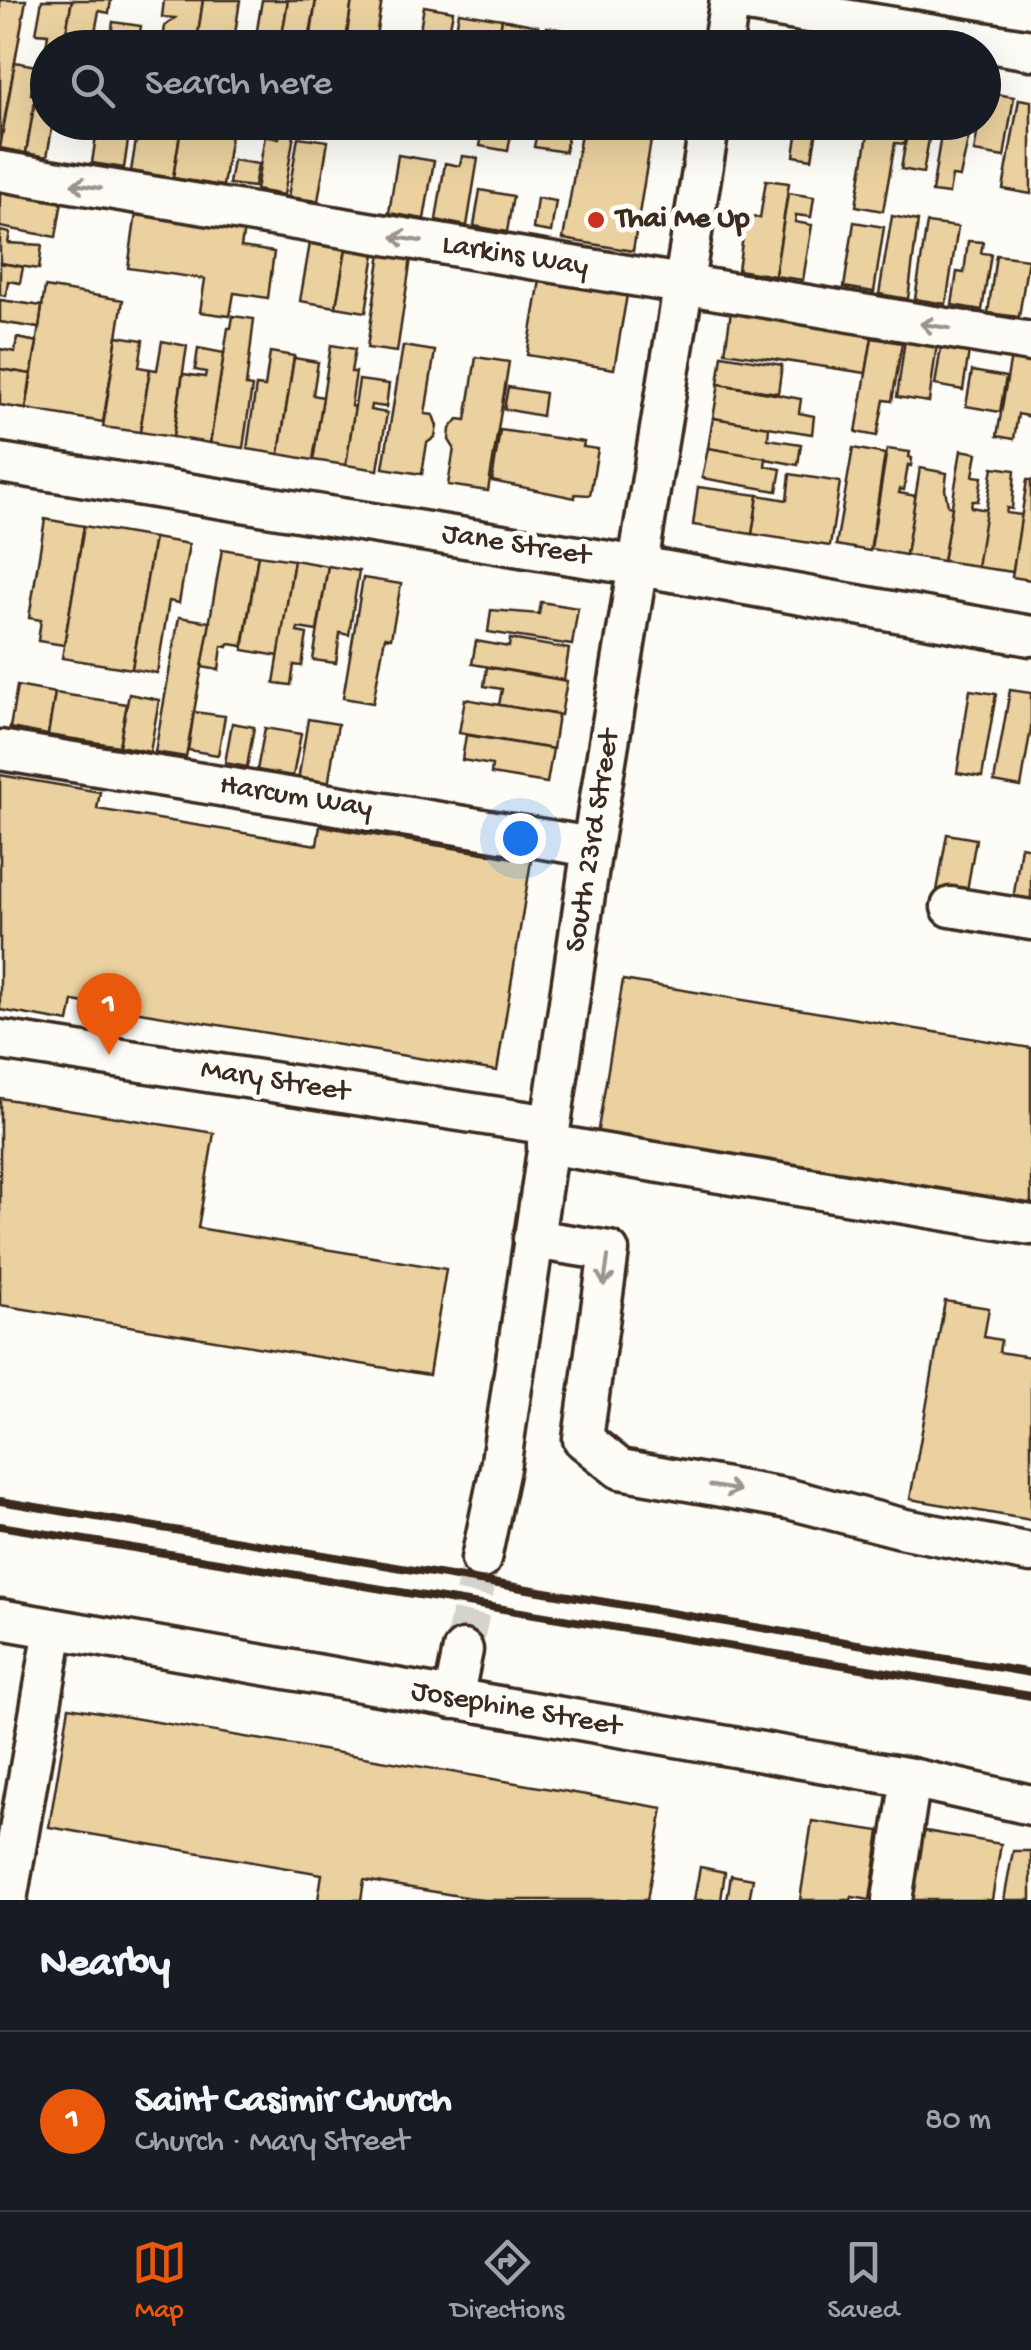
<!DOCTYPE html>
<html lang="en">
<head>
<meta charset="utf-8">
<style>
  :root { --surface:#171b24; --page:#20242c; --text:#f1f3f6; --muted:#9ea1a6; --line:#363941; --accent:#ea580c }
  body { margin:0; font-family:"Gochi Hand",sans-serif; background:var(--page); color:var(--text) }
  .you { position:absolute; left:520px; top:838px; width:35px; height:35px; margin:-25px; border:8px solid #fff; border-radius:50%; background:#1a73e8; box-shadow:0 0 0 15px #1a73e833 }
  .badge { display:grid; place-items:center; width:65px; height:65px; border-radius:50%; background:var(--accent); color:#fff; font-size:32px; font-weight:700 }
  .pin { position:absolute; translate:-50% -82px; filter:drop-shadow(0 2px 5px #0008) }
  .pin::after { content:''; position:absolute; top:52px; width:35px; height:30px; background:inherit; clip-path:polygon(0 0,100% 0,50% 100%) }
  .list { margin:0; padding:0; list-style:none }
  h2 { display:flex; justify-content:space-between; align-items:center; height:130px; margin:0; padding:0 40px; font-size:42px }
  h2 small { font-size:32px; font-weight:400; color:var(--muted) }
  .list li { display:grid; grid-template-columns:65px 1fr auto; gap:30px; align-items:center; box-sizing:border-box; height:180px; padding:0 40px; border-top:2px solid var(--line) }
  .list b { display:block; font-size:38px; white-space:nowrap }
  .list p { margin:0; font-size:32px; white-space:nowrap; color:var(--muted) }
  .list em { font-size:32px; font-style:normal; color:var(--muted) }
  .icon { flex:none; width:55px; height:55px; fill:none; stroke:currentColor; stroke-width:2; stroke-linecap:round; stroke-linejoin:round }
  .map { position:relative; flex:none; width:1031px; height:1900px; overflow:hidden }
  .search { position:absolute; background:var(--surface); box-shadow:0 10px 40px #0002; left:30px; right:30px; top:30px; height:110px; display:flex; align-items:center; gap:25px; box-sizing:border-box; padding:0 35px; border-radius:55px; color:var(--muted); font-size:38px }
  .sheet { height:310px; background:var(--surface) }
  nav { display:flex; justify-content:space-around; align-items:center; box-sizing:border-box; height:140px; border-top:2px solid var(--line); background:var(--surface); font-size:28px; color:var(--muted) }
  nav a { display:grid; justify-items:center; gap:5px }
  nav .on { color:var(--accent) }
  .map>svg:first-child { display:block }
  .building { fill:#ead19f; stroke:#3b2a1e; stroke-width:2.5 }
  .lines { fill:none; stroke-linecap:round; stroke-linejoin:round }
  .minor-tunnel { stroke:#d6d2cc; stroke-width:38; stroke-dasharray:38 19; stroke-linecap:butt }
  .minor-casing { stroke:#3b2a1e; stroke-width:45 }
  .minor { stroke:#fdfcf7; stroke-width:38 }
  .rail { stroke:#3b2a1e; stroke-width:8 }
  .oneway { stroke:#9c938a }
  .poi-dot { fill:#c8321e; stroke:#fdfcf7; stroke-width:4 }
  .labels { text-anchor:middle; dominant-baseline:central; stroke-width:10; stroke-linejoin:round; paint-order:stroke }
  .poi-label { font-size:30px; font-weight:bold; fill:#3b2a1e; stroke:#fdfcf7; text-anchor:start }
  .street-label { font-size:30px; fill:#3b2a1e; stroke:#fdfcf7 }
</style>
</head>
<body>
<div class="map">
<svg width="1031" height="1900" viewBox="0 0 1031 1900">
  <rect width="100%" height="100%" fill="#fdfcf7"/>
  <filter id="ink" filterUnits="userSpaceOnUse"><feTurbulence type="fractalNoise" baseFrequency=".01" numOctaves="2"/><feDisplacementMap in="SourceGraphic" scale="20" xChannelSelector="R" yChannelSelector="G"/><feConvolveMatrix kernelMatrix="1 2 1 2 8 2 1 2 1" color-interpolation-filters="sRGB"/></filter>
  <g filter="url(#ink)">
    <g class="building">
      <path d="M0,0H26L0,145Z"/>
      <path d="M42,0H72L63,48H48V68L43,67L48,34L36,33Z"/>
      <path d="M72,0H111L109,13L99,11L92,48H63Z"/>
      <path d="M164,0H203L196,48H169L163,39L165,26L175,18L162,17Z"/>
      <path d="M203,0H240L235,34L226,33L224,48H196Z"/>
      <path d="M262,0H288L280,48H254Z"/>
      <path d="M288,0H316L308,46L280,48Z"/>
      <path d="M316,0H352L345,48H309Z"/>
      <path d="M352,0H382L374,48H345Z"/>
      <path d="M424,6L453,11L446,48H417Z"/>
      <path d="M459,12L502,19L497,48H453Z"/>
      <path d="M502,19L538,26L534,48H497Z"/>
      <path d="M113,22L141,26L138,47L143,48H109Z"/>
      <path d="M547,27L586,34L584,48H544Z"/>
      <path d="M596,40L641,48H595Z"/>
      <path d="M15,62L36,66L31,94L36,95L26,153L0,148Z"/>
      <path d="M48,83V122H53L47,157L26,153L36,95L45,97Z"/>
      <path d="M984,92L1014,97L1004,157L974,152L979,122H984Z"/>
      <path d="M1019,99L1031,101V194L1003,189Z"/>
      <path d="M98,122H110L109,130L129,134L124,168L92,163Z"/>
      <path d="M139,122H182L173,178L131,171Z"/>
      <path d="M182,122L232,128L223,186L173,178Z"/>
      <path d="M281,122H296L284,195L256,190L265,136L279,138Z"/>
      <path d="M447,122H484L481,140L445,134Z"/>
      <path d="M484,122H513L508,151L480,146Z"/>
      <path d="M539,122H570L565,152L534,147Z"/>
      <path d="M583,122H654L633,251L563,239Z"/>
      <path d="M799,122H829L827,132L817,130L812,159L794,156Z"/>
      <path d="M835,122H870L869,131Z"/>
      <path d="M870,122H909L905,144L895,143L883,211L856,206Z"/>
      <path d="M909,122H932L923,173L901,169Z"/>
      <path d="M943,122H972L960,177L952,176L949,194L932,192Z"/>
      <path d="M298,137L328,141L318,201L288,197Z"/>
      <path d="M398,155L434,161L424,219L389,213Z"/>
      <path d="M462,156L478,158L467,226L436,220L445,163L460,166Z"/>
      <path d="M233,160L258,164L254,187L229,184Z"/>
      <path d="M766,180L789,183L775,276L738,270L746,216L760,218Z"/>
      <path d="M0,190L62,201L56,237L0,227Z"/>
      <path d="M480,190L513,196L507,232L474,226Z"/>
      <path d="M788,193L814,197L811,217L796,215L795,222L812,225L803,280L775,276Z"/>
      <path d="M537,198L556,201L551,232L533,229Z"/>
      <path d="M136,213L244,229L241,247L274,252L268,298L234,293L230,316L200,312L205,279L128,268Z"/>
      <path d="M892,216L918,221L908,299L879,294Z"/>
      <path d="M854,222L884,227L874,292L844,287Z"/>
      <path d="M927,223L958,227L946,304L915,299Z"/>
      <path d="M0,231L10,233L8,243L42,245L39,269L0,263Z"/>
      <path d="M968,241L983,242L981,253L991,254L982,310L952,305L957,272L964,273Z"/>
      <path d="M310,243L346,249L336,307L300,301Z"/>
      <path d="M346,249L375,253L366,312L336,307Z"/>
      <path d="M381,252L411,258L397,352L367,348Z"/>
      <path d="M996,255L1028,259L1019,317L988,313Z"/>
      <path d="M0,263L23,267L20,283L8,281L6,296L0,295Z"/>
      <path d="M540,280L627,295L614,369L527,355Z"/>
      <path d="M45,287L123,300L103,422L26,409Z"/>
      <path d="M0,300L42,306L39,328L0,322Z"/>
      <path d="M0,300L42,306L39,328L0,322Z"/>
      <path d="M731,311L873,332L866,373L725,352Z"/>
      <path d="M233,316L254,319L246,386L252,387L243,448L210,443L228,328H231Z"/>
      <path d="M117,336L143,340L139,367L150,369L140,432L103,427Z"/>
      <path d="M17,338L37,342L26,409L0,405V349L15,352Z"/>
      <path d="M17,338L37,342L31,374L0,369V349L15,352Z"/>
      <path d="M872,338L902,343L892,401L884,400L877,436L856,432Z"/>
      <path d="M905,339L937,344L929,402L897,397Z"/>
      <path d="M162,341L187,346L173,437L140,432L150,369L157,370Z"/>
      <path d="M331,345L355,349L351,372H356L351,406L355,407L346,465L313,460Z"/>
      <path d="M403,346L435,351L425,414L433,415L437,426L435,437L427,443L422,474L383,468Z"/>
      <path d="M941,347L969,351L963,390L935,385Z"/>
      <path d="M198,348L224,353L210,443L173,437L183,374L205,377L206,372L195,370Z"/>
      <path d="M270,352L294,356L279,454L247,449L256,386L265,387Z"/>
      <path d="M722,355L782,365L778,393L718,384Z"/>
      <path d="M1011,356L1031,360V417L1018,414L1014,439L997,436Z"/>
      <path d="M476,357L509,362L488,491L448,485L454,448L449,440L450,429L458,419L466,420Z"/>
      <path d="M294,358L318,362L313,395L323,397L313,460L279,454Z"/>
      <path d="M0,369L31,374L26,409L0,405Z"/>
      <path d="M972,371L1006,377L1000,412L966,406Z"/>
      <path d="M359,380L389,384L386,407L371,405L370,410L387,413L378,470L346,465Z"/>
      <path d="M719,384L801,399L799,413L814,416L812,434L713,418Z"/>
      <path d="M508,387L545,393L542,416L504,409Z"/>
      <path d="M713,418L769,427L768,439L801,444L798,465L708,448Z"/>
      <path d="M500,430L584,442L583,447L598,449L590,495L575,494V498L492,481Z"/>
      <path d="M708,448L766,458L765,466L781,469L777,491L702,478Z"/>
      <path d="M853,448L885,454L870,551L836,545Z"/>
      <path d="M887,449L910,452L909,457L912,458L911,466L908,465L904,490L900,489L899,493L916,496L906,555L871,549Z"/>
      <path d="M961,450L977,453L973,476L982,477L978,501H972L971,507L987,510L978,566L943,561Z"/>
      <path d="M993,467L1015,470L1012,509L1007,508L1006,513L1022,515L1013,572L977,567Z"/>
      <path d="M920,468L947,473L945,489L948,506L952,507L943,561L906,555Z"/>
      <path d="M790,474L840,482L830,546L752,534L758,495L787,500Z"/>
      <path d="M1027,480H1031V580L1012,577Z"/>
      <path d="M698,487L758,495L752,534L693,525Z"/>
      <path d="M45,519L84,526L64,645L38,641L41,620L29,618Z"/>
      <path d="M84,526L154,538L132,669L62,658Z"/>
      <path d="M154,538L189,544L179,603L169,601L157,673L132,669Z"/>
      <path d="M222,549L258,555L243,646L229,644L228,647L222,646L219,670L202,667Z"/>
      <path d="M258,555L294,560L279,656L243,650Z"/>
      <path d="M294,560L328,566L317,631L298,628L297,632L307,634L302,666L294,665L291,685L274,683Z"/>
      <path d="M328,566L359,571L349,635L340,633L336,663L313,660Z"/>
      <path d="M363,578L401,584L391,638L385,637L373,703L343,698Z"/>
      <path d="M541,602L578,608L572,645L488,632L491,610L539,614Z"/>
      <path d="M179,617L210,622L186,757L155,752Z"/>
      <path d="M510,639L569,649L564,680L472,664L476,641L509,647Z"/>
      <path d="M487,667L567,681L561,715L499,705L502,689L484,686Z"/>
      <path d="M17,686L55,693L48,735L10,728Z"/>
      <path d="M970,690L996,694L982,777L957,773Z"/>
      <path d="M1010,690L1031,693V728L1021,787L994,782Z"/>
      <path d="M55,693L127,704L119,746L48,735Z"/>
      <path d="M129,694L159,700L150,752L119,746Z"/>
      <path d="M465,699L558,715L553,749L459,733Z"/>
      <path d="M194,712L225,716L218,755L188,750Z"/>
      <path d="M308,719L338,724L328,786L298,781Z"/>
      <path d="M232,723L254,727L247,767L225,763Z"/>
      <path d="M265,728L301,734L293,776L257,770Z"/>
      <path d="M466,735L553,749L547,783L491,774L492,765L462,760Z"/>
      <path d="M0,775L100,792L97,809L317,845L320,826L531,861L497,1071L73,1001L69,1022L0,1010Z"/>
      <path d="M947,834L976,839L966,896L937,891Z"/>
      <path d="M1021,846L1031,848V910L1012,907Z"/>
      <path d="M623,980L1031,1048V1206L597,1135Z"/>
      <path d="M0,1098L214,1133L198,1228L446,1269L429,1375L0,1305Z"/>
      <path d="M945,1301L989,1308L984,1337L1001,1340L999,1352L1031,1357V1520L910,1499Z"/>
      <path d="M69,1707L663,1808L647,1900H483L364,1880L361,1900H318L322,1874L49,1827Z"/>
      <path d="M812,1821L880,1831L870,1900L852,1897L851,1900H800Z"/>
      <path d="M920,1830L1001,1844L992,1900H908Z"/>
      <path d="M1013,1851H1031V1900H1004Z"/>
      <path d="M700,1867L725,1872L721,1900H694Z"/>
      <path d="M731,1875L753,1879L749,1900H727Z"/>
    </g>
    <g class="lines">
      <path class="minor-tunnel" d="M463,1650L481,1559"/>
      <defs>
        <g id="minor">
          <path d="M722,48L730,0L1031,50"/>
          <path d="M0,171L1031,342"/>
          <path d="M0,463L639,566L1031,636"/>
          <path d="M0,750L592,847"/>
          <path d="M951,907L1031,920"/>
          <path d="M0,1040L550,1125"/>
          <path d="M547,1144L1031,1225"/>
          <path d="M533,1239L609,1251L583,1439L620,1469L789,1499L905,1529L1031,1553"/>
          <path d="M481,1559L500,1468L592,847L710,122"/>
          <path d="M0,1619L911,1778L1031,1805"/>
          <path d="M453,1699L463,1650"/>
          <path d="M7,1900L54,1629"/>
          <path d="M892,1900L911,1778"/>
        </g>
      </defs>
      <use href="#minor" class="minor-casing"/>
      <use href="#minor" class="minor"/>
      <g class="rail">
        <path d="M0,1501L1031,1673"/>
        <path d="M0,1526L1031,1696"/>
      </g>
    </g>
    <defs><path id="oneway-shaft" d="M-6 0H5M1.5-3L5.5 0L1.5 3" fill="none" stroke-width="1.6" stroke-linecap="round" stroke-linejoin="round" transform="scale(2.5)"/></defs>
    <g class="oneway">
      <use href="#oneway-shaft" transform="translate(86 186) rotate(-171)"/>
      <use href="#oneway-shaft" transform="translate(407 239) rotate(-171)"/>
      <use href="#oneway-shaft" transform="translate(935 326) rotate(-171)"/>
      <use href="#oneway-shaft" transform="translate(606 1271) rotate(98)"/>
      <use href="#oneway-shaft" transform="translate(725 1488) rotate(10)"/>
    </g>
  </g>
  <circle class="poi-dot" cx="596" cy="220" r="10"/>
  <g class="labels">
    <g class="poi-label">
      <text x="616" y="220">Thai Me Up</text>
    </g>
    <g class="street-label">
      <text transform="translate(515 257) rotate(9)">Larkins Way</text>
      <text transform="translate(516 546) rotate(9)">Jane Street</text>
      <text transform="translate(296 798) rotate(9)">Harcum Way</text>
      <text transform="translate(594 841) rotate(-81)">South 23rd Street</text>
      <text transform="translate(275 1082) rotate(9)">Mary Street</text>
      <text transform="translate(516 1710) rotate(10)">Josephine Street</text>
    </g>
  </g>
</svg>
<div class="you"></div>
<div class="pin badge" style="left:109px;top:1055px">1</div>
<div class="search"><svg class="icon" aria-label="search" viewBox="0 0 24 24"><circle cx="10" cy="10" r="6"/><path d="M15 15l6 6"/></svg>Search here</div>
</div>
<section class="sheet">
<h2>Nearby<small></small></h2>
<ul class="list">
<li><span class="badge">1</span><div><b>Saint Casimir Church</b><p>Church · Mary Street</p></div><em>80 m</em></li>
</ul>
</section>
<nav>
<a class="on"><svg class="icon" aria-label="map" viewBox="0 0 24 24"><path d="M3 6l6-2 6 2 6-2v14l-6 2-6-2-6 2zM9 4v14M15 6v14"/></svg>Map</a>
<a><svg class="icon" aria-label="directions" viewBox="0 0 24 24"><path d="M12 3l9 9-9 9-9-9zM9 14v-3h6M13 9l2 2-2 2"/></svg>Directions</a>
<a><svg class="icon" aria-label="saved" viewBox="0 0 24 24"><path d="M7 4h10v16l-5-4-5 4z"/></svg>Saved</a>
</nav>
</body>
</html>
